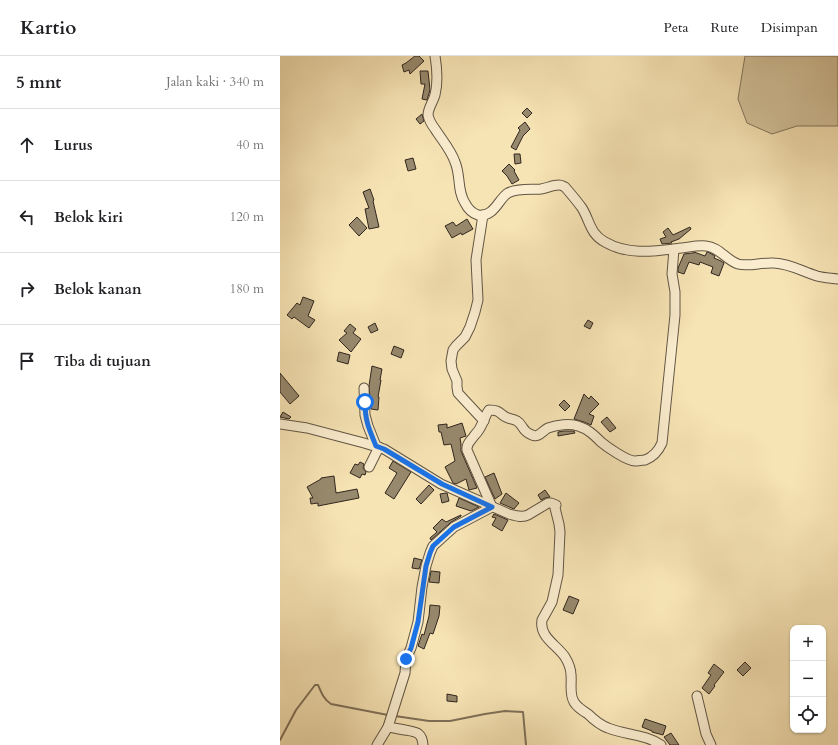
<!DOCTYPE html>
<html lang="id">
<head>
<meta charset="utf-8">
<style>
  :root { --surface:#fff; --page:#f2f2f2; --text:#202124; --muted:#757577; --line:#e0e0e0 }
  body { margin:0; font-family:Cardo,serif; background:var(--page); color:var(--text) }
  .controls { position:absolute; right:12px; bottom:12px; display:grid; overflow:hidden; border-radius:8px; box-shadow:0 1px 3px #0004 }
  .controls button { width:36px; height:36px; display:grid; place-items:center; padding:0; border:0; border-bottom:1px solid var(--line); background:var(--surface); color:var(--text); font:20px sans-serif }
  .stop { position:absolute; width:12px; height:12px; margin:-9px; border:3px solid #1a73e8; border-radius:50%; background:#fff }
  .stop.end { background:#1a73e8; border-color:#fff; box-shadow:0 1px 4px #0008 }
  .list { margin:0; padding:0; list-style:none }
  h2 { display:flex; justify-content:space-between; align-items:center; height:52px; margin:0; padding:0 16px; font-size:17px }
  h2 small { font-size:13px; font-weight:400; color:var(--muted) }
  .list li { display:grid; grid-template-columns:26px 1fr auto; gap:12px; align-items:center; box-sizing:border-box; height:72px; padding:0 16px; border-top:1px solid var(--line) }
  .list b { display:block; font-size:15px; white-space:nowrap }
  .list em { font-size:13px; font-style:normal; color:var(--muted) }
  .icon { flex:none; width:22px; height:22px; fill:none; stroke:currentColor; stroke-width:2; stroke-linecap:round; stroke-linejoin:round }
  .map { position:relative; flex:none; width:558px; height:689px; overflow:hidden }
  header { display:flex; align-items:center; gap:24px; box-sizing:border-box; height:56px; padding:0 20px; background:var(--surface); border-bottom:1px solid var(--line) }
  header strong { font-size:19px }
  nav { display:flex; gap:22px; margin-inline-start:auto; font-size:14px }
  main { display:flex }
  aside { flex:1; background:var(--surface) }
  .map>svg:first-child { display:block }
  .green { fill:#d5c49c; stroke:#82755e }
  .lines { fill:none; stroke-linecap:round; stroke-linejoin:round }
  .stream { stroke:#7f715a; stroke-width:2 }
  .building { fill:#97896d; stroke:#30261f }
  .street-casing { stroke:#625644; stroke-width:11 }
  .street { stroke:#faedcf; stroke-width:9 }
  .route { stroke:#1a73e8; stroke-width:5 }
</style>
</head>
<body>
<header>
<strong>Kartio</strong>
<nav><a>Peta</a><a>Rute</a><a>Disimpan</a></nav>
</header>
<main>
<aside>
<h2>5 mnt<small>Jalan kaki · 340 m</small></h2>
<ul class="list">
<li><svg class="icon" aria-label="ahead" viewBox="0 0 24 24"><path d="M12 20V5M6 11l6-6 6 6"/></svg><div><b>Lurus</b></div><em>40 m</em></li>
<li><svg class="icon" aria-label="left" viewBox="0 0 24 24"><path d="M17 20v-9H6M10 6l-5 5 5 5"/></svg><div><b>Belok kiri</b></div><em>120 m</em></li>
<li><svg class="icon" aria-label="right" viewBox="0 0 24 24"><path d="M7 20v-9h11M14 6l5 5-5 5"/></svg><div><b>Belok kanan</b></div><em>180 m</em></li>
<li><svg class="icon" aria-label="arrive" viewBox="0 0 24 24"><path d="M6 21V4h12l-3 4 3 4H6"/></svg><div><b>Tiba di tujuan</b></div></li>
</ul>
</aside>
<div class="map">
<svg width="558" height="689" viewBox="0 0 558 689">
  <rect width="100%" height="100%" fill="#f7e4b5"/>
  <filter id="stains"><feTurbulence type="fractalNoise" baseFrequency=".005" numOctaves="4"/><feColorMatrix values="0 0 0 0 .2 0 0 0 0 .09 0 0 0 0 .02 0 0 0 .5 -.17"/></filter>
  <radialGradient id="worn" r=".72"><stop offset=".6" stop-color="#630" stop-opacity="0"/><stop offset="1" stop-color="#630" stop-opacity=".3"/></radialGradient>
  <path class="green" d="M465,0H558V70H517L492,78L467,67L458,43Z"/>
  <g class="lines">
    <g class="stream">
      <path d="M115,660L149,665H170L205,658L225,655L243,656L246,689"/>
      <path d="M0,684L16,654L35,629H38C41,636 44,644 51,648L108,659"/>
    </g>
  </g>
  <g class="building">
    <path d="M135,0H139L144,5L130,18L129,14L124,16L122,9L126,7Z"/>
    <path d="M140,15H148L150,34L147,44L142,43L145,28H141Z"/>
    <path d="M247,52L252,57L247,62L242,57Z"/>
    <path d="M142,58L144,65L140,68L136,63Z"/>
    <path d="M245,66L250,73L243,80L236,94L231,91L240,74L238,72Z"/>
    <path d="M234,98H240L241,107L235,108Z"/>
    <path d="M133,102L136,113L128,115L125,104Z"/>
    <path d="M229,108L235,114L234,115L239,124L232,128L227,120L222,115Z"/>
    <path d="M90,133L94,144L93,145L99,171L89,173L85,153L89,152L83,136Z"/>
    <path d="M77,161L87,172L79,180L69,169Z"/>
    <path d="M187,163L193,173L182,179L181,177L172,182L165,170L173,166L176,170Z"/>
    <path d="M410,171L411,173L399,183L391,186L392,187L382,188L380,183L386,181L383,176L388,172L393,179Z"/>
    <path d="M414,196L425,200L427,196H428L435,200L434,202L441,205L444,207L439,220L431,217L433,211L420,206L419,209L409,206L404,218L398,216V212L404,198L412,197H414Z"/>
    <path d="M23,241L34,245L28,260L35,264L29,272L14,261L12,263L7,259L17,247L20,249Z"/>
    <path d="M308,264L313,267L310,273L304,270Z"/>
    <path d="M95,267L98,274L91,277L88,271Z"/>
    <path d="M70,268L76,273L73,277L81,283L71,296L59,284L67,277L64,275Z"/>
    <path d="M114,290L124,294L121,302L111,298Z"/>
    <path d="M59,296L70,299L68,308L57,305Z"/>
    <path d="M92,310L102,313L100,324H101L98,341H99L98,354L91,353L89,330Z"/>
    <path d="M0,317L19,340L10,348L0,336Z"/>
    <path d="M304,338L309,343L311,340L319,348L309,358L314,360L311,369L304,366L294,363Z"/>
    <path d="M284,344L290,350L285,355L279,349Z"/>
    <path d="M3,356L11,361L9,363L0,361Z"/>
    <path d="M327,361L336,372L330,376L321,366Z"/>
    <path d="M182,367L186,380L180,382L181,388V395L197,432L189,434L186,423L176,428L173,427L165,411L175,405L171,388L164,389L161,376H159L158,369L167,368V372Z"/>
    <path d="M284,375H294L295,377L278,380V376Z"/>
    <path d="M113,405L131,416L114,443L105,437L117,417L109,412Z"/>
    <path d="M80,406L84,408L83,412L86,416L85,419L82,418L80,422L70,417L75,408L78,409Z"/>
    <path d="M214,417L222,438L215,443L205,421Z"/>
    <path d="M54,420L56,437L77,433L79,442L38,450V447L31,448L30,442H33L27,431L41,423V422Z"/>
    <path d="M149,429L154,434L141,448L136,443Z"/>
    <path d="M265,434L270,441L265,442L261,444L258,439Z"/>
    <path d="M166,437H167L169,445L162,447L160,438Z"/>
    <path d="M226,437L239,447L234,453L220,447Z"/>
    <path d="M179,442L199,451L191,455L176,450Z"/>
    <path d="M214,458L228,464L222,475L212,469L216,462L212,461Z"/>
    <path d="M181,459V460L170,467L151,484L150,482L157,476L153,472L162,463L166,466Z"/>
    <path d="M134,502L142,504L139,513L132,512Z"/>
    <path d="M151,515L160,516L159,527L149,526Z"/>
    <path d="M289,540L299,544L293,558L283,554Z"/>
    <path d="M150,549L160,550L159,560L153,578L150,577L144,593L138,590L142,578L144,579L149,560Z"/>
    <path d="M465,606L471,612L463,620L457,614Z"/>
    <path d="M434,608L444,616L434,629L435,630L429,638L422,632L431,619L428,617Z"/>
    <path d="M167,638L177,640V646L167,645Z"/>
    <path d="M365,663L386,670L383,679L372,676V675L362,671Z"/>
    <path d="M391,677L399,689H390L384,681Z"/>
  </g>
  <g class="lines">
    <defs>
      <g id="street">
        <path d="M155,0C157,12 158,27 155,39C153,46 148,52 148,59C149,64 152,69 155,73C162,84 171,94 175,106C181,120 177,135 185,147C188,153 192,157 198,159C214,162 219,142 228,137C238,132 251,134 261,133C267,132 273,129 279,129C282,129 282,130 285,131C291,138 297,145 302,152C310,165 310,178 325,186C349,200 376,195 402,192C410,191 418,189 426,190C439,191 446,204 458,208C469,211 482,206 494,207C511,208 521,215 537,220C544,222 551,222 558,223"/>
        <path d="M203,159L196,204L198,244L195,256L190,271L185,281L176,290L173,294L171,305L172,313L177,325V331L178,337L204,365"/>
        <path d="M84,332L85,359L88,370L96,390"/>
        <path d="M0,368L27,372L84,387L104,393L161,428L229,458C236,460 242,462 248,459L268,447H271L276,449L275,452L279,468L280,476L278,519L272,546L262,564C259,581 277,589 285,601C288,606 291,613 291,619C292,627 289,638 294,646C297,651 303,655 308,658C314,664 320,669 328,672C345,679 365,678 381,689"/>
        <path d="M89,411L99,391"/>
        <path d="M417,640L426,678L431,689"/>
        <path d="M108,671C114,672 119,673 125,674C136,676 142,676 143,689"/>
        <path d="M97,689L108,671L125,617L126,603L131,592L138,566L142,531L146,510L150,497L153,490L174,471L212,451L187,394C186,387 191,385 194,380C198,376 201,371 203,366C205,362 206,358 209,354C222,354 219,359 228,362C231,363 234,363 237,365C244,369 241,375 252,379C259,382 262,375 268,372C277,369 290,367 298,370C308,373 314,379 321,386C327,391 347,405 355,405C358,405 362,404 365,404C373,401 378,396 382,387L395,259V236L392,218L394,193"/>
      </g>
    </defs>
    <use href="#street" class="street-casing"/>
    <use href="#street" class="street"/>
  </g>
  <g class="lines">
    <path class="route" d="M85,346C85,365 89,373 96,390L104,393L162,428L212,451L174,471L153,490L150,497L146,510L138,566L131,592L126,603"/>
  </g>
  <rect width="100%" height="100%" filter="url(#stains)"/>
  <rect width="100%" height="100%" fill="url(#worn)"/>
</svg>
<div class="controls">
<button>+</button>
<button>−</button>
<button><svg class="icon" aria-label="locate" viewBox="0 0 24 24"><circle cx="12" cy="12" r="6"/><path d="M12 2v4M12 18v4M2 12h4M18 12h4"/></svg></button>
</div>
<div class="stop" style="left:85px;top:346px"></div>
<div class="stop end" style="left:126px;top:603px"></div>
</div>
</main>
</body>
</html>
